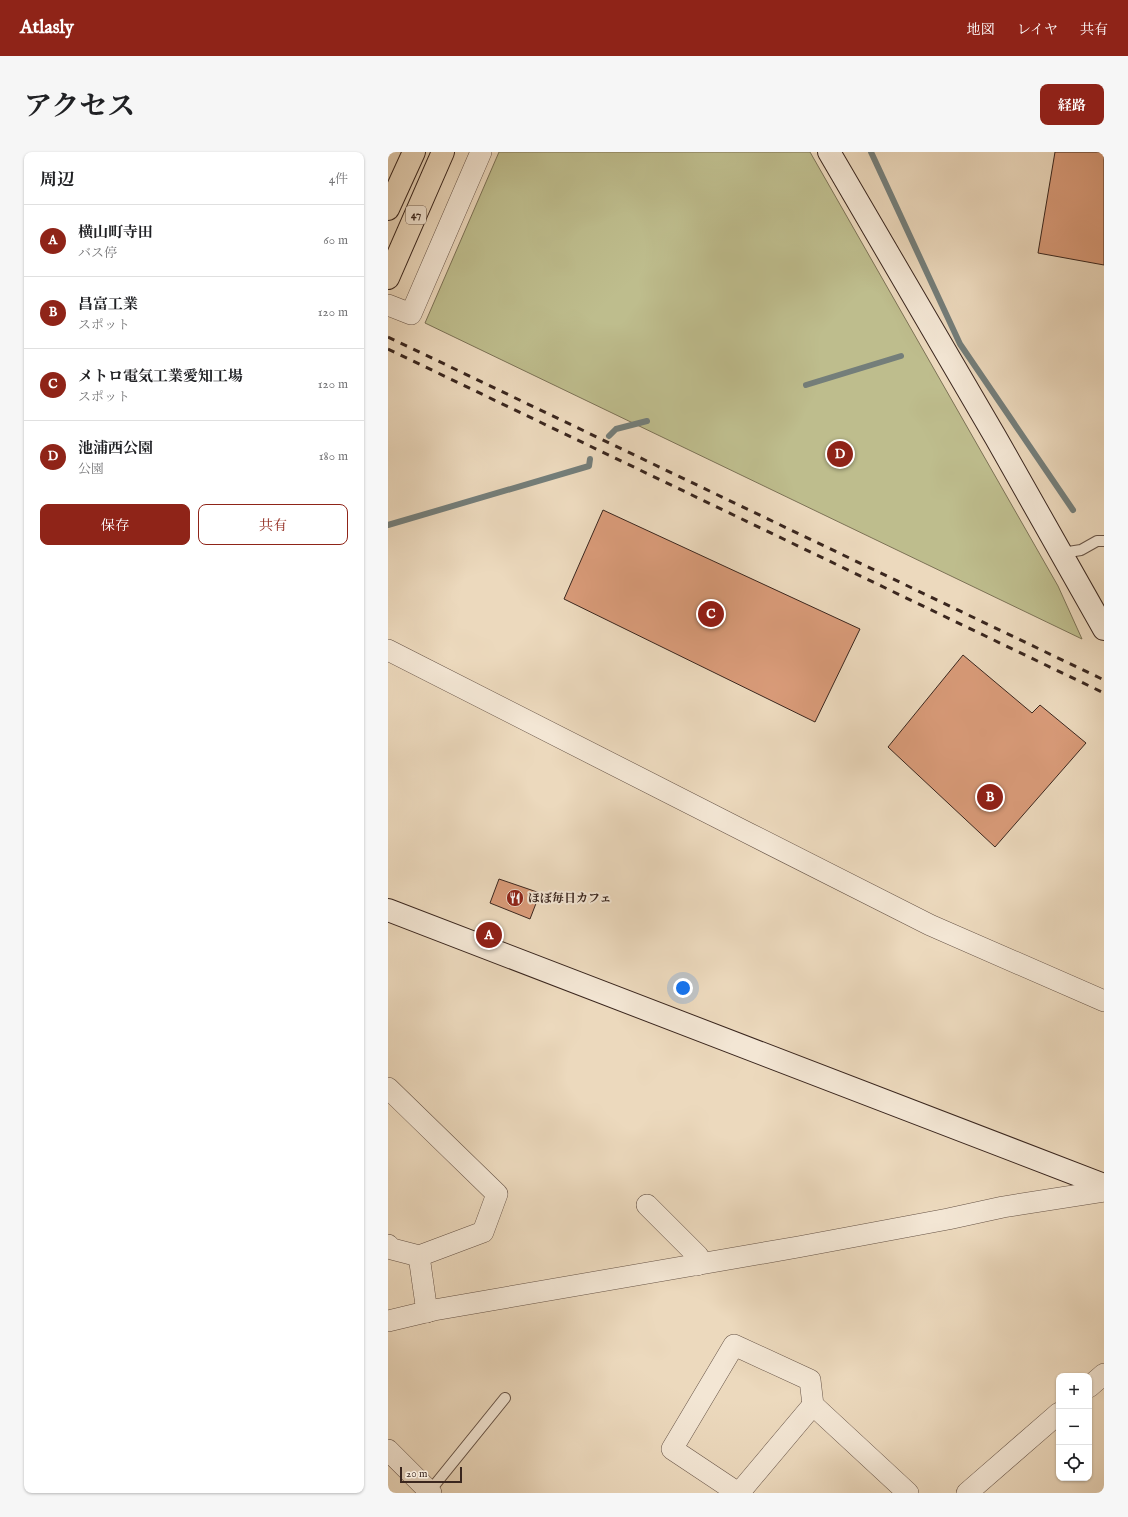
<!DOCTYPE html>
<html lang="ja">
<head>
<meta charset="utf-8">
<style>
  :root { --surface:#fff; --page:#f6f6f6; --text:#202124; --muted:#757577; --line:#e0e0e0; --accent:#8f2418 }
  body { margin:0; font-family:"IM FELL English","Noto Serif JP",serif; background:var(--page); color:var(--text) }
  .controls { position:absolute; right:12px; bottom:12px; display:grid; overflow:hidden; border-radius:8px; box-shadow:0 1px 3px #0004 }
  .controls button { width:36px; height:36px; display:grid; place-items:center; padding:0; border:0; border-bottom:1px solid var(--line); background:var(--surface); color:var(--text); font:20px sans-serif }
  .scale { position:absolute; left:12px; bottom:10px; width:62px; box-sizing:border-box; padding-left:4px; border:2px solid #3a261e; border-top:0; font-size:11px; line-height:14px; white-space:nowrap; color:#3a261e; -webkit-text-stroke:3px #f3e6d4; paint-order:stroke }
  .you { position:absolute; left:295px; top:836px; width:14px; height:14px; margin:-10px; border:3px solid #fff; border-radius:50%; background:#1a73e8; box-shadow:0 0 0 6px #1a73e833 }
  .badge { display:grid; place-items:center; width:26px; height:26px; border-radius:50%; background:var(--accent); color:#fff; font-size:13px; font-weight:700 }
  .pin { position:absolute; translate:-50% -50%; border:2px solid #fff; box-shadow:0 1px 4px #0006 }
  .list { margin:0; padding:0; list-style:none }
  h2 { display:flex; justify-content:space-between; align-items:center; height:52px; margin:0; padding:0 16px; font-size:17px }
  h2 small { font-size:13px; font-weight:400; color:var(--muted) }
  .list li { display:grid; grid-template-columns:26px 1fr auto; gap:12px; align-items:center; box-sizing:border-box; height:72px; padding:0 16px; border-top:1px solid var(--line) }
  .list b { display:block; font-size:15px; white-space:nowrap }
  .list p { margin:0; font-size:13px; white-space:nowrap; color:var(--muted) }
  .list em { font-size:13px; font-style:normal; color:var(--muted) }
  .actions { display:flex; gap:8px; padding:12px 16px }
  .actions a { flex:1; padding:9px 0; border:1px solid var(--accent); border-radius:8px; text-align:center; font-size:14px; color:var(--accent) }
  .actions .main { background:var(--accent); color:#fff }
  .icon { flex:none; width:22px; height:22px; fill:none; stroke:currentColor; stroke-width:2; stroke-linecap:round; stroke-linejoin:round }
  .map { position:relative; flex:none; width:716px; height:1341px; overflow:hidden; border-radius:8px }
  header { display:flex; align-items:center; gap:24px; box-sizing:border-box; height:56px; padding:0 20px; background:var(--accent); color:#fff }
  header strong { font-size:19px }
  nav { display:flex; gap:22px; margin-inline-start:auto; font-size:14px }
  .intro { display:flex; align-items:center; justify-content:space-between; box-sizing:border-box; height:96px; padding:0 24px }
  h1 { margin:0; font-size:28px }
  .button { padding:10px 18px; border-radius:8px; background:var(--accent); color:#fff; font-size:14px; font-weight:700 }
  main { display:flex; gap:24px; padding:0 24px }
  aside { flex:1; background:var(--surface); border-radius:8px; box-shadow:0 1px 3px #0004 }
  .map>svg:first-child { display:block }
  .green { fill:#bebd8d; stroke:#7c7256 }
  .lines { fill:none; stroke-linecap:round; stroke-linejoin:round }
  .stream { stroke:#747e7a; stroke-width:6 }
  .building { fill:#d99b79; stroke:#3a261e }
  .lane-casing { stroke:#665346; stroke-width:12 }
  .street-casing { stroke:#665346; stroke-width:22 }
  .secondary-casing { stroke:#3a261e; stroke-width:24 }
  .primary-casing { stroke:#3a261e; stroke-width:24 }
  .lane { stroke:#f3e6d4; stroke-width:10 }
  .street { stroke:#f3e6d4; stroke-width:21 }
  .secondary { stroke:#f3e6d4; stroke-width:22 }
  .primary { stroke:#ecd9bd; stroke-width:22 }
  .rail { stroke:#3a261e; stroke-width:3; stroke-dasharray:7 7; stroke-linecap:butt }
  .labels { text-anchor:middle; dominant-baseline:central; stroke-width:4; stroke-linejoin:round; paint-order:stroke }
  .shield { fill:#f3e6d4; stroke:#726055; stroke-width:1 }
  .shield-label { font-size:11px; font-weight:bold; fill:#3a261e }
  .poi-label { font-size:12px; font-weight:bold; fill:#3a261e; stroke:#f3e6d4; text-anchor:start }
</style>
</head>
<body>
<header>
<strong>Atlasly</strong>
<nav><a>地図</a><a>レイヤ</a><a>共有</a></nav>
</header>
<div class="intro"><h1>アクセス</h1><a class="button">経路</a></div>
<main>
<aside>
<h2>周辺<small>4件</small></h2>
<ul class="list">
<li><span class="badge">A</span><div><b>横山町寺田</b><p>バス停</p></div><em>60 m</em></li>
<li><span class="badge">B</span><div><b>昌富工業</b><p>スポット</p></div><em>120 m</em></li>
<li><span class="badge">C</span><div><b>メトロ電気工業愛知工場</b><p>スポット</p></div><em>120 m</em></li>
<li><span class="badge">D</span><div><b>池浦西公園</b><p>公園</p></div><em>180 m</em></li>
</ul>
<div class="actions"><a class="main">保存</a><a>共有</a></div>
</aside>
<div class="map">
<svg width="716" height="1341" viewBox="0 0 716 1341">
  <rect width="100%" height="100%" fill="#ecd9bd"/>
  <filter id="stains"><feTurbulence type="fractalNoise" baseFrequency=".005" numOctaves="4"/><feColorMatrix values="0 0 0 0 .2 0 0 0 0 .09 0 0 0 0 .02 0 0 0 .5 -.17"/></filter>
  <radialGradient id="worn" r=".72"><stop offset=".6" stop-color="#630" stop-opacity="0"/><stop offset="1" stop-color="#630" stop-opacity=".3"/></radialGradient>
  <path class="green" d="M111,0H422L670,434L694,487L37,171Z"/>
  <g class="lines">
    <g class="stream">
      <path d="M483,0L572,192L685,358"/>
      <path d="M418,233L513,204"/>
      <path d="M221,284L228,277L259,269"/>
      <path d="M0,373L201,314L202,307"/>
    </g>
  </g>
  <g class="building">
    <path d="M667,0H716V113L650,101Z"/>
    <path d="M215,358L472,477L427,570L176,447Z"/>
    <path d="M575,503L644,561L652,553L698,591L607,695L500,595Z"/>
    <path d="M111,727L152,741L142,767L102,751Z"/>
  </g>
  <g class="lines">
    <defs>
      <g id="lane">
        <path d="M674,401L693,398L709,389H716"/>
        <path d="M41,1340L117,1246"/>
      </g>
      <g id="street">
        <path d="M0,153L23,162L93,0"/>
        <path d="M0,498L360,681L542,773L716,849"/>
        <path d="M0,936L109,1042L95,1080L31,1104L4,1097L0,1093"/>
        <path d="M259,1053L310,1104L309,1113"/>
        <path d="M31,1104L39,1160"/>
        <path d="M0,1169L46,1158L410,1095L560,1067L615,1055L716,1039"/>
        <path d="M701,1235L716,1222"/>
        <path d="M0,1298L43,1341"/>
        <path d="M350,1341L284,1297L346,1193L422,1228L425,1253L520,1341"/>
        <path d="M351,1341L425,1253"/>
        <path d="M579,1341L671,1261"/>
      </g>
      <g id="secondary">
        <path d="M441,0L608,286L716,477"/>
        <path d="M0,758L716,1033"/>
      </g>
      <g id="primary">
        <path d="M0,57L26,0"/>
        <path d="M0,126L55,0"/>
      </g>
    </defs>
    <use href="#lane" class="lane-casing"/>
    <use href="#street" class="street-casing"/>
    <use href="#secondary" class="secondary-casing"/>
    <use href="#primary" class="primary-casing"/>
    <use href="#lane" class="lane"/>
    <use href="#street" class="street"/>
    <use href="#secondary" class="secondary"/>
    <use href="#primary" class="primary"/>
    <g class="rail">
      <path d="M0,185L716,528"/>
      <path d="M0,197L716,541"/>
    </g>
  </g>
  <defs>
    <symbol id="restaurant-disc" viewBox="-11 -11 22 22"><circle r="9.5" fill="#8f2418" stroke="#f3e6d4"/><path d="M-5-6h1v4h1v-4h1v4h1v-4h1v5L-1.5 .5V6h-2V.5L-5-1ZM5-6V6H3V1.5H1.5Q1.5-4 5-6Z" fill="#fff"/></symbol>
  </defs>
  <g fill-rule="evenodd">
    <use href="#restaurant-disc" x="117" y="736" width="20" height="20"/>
  </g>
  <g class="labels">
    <rect class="shield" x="18" y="54" width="20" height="18" rx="3"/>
    <g class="shield-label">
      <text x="28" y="63">47</text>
    </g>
    <g class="poi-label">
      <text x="140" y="746">ほぼ毎日カフェ</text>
    </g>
  </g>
  <rect width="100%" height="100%" filter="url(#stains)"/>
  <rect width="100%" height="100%" fill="url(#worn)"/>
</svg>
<div class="controls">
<button>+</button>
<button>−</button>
<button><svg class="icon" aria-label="locate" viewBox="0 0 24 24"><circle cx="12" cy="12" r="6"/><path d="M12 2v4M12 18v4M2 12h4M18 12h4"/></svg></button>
</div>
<div class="scale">20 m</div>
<div class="you"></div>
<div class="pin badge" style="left:101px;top:783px">A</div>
<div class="pin badge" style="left:602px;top:645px">B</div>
<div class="pin badge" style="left:323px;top:462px">C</div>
<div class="pin badge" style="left:452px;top:302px">D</div>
</div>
</main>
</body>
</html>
